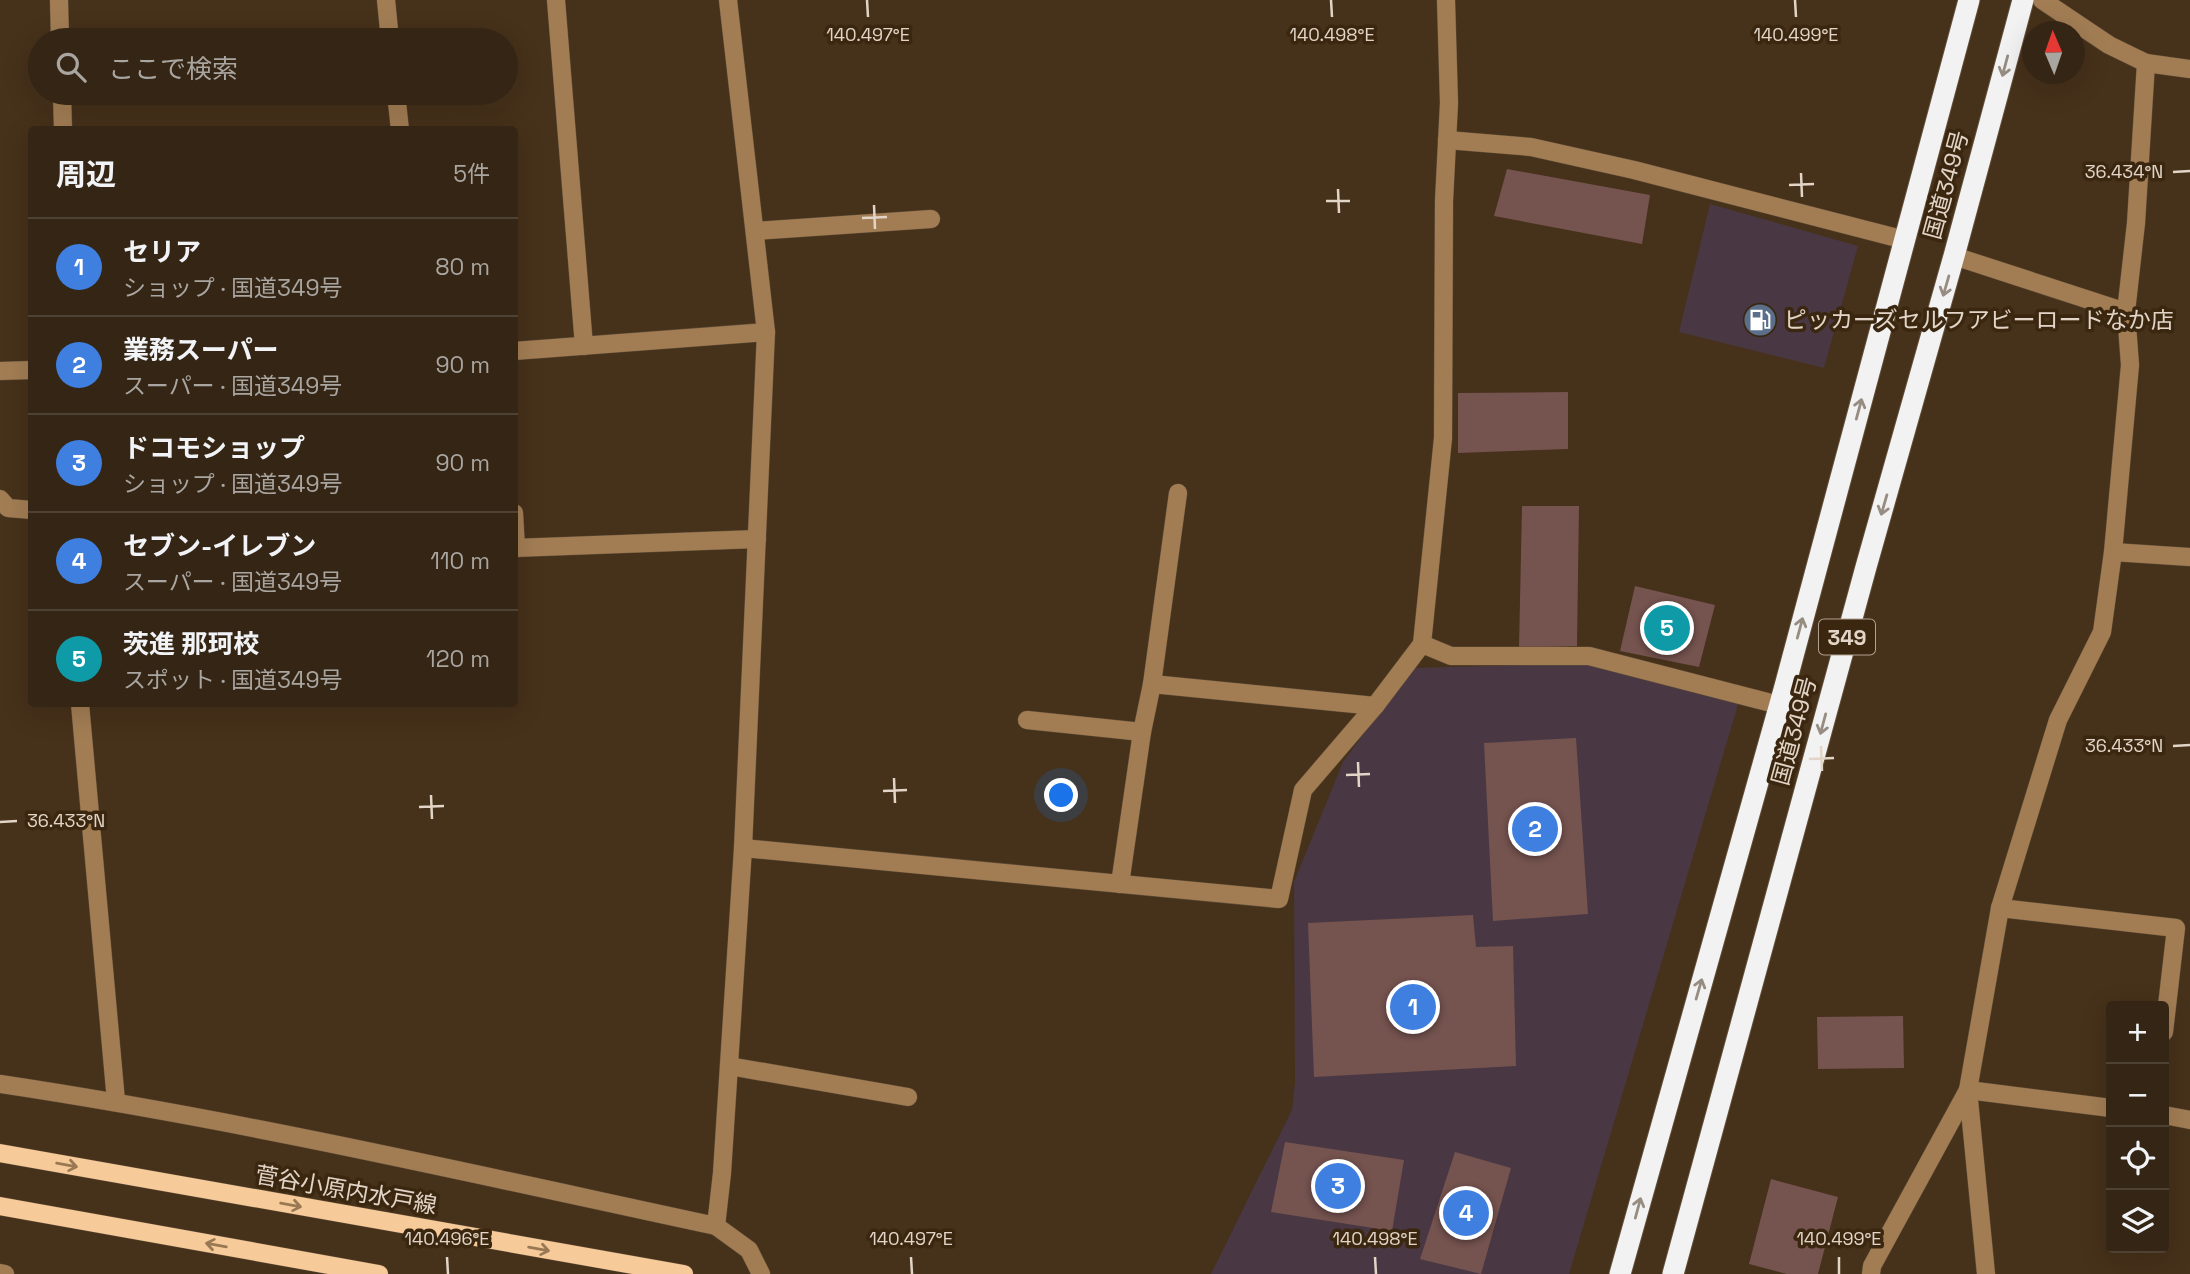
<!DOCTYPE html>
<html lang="ja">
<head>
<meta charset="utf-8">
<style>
  :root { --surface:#342514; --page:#3c2d1d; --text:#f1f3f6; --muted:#a9a5a0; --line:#4e4234; --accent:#33d881 }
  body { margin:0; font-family:"Space Grotesk","Noto Sans JP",sans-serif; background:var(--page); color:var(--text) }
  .controls { position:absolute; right:21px; bottom:21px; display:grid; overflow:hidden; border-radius:7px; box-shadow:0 7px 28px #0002 }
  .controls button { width:63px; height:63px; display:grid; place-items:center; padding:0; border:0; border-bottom:2px solid var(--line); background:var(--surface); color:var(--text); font:35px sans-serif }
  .compass { position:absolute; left:2022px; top:21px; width:63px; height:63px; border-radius:50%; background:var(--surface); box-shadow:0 7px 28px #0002; rotate:358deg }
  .you { position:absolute; left:1062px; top:796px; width:24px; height:24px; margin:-18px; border:5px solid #fff; border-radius:50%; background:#1a73e8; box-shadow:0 0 0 10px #1a73e833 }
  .badge { display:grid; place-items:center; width:46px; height:46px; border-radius:50%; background:var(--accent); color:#fff; font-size:23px; font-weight:700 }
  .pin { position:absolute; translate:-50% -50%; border:4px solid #fff; box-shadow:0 2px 7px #0006 }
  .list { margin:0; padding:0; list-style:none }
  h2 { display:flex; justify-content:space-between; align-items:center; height:91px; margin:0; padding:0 28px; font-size:30px }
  h2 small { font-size:23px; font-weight:400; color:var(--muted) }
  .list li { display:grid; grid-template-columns:46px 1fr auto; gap:21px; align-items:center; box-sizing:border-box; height:98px; padding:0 28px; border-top:2px solid var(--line) }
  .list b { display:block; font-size:26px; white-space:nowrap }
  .list p { margin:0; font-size:23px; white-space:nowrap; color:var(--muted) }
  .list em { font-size:23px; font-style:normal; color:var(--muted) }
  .icon { flex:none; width:38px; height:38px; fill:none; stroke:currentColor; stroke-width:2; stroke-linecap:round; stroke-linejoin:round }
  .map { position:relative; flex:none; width:2190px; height:1274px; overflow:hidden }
  .search { position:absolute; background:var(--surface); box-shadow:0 7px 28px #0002; left:28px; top:28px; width:490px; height:77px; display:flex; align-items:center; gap:18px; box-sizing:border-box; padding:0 24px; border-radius:38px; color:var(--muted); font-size:26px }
  .panel { position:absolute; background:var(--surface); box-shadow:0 7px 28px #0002; left:28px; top:126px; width:490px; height:581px; border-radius:7px }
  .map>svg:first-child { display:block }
  .commercial { fill:#493843 }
  .building { fill:#75534f }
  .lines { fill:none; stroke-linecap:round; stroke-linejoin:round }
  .minor-casing { stroke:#624f39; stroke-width:19 }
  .major-casing { stroke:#624f39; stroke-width:19 }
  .highway-casing { stroke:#624f39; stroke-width:23 }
  .minor { stroke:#a27d54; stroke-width:18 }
  .major { stroke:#f7ca99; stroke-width:18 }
  .highway { stroke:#f2f2f2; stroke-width:21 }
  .oneway { stroke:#968c81 }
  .oneway2 { stroke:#997854 }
  .ticks { fill:none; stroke:#e2d5c7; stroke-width:2.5 }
  .labels { text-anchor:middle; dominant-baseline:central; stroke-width:7; stroke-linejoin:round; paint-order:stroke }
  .shield { fill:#3b2710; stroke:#b0a190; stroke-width:2 }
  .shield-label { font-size:21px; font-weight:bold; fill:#e2d5c7 }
  .street-label { font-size:23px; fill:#e2d5c7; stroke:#3b2710 }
  .poi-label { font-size:23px; fill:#e2d5c7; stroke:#3b2710; text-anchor:start }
  .ticks-label { font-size:18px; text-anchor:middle; fill:#e2d5c7; stroke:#3b2710; stroke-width:7; stroke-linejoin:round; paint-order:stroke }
</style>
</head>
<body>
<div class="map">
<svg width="2190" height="1274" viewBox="0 0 2190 1274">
  <rect width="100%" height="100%" fill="#46311a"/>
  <g class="commercial">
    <path d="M1710,204L1858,246L1824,368L1679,332Z"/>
    <path d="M1595,663L1739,701L1569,1274H1211L1292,1110L1295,1083L1294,882L1343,762L1412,668Z"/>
  </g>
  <g class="building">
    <path d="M1507,169L1650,195L1642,244L1494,216Z"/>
    <path d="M1568,392V449L1458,453V393Z"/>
    <path d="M1522,506H1579L1577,646L1519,648Z"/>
    <path d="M1635,586L1715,605L1699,667L1620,651Z"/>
    <path d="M1576,738L1588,914L1493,921L1484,743Z"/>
    <path d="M1473,915L1476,947L1513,946L1516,1066L1314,1077L1308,923Z"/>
    <path d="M1903,1016L1904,1068L1818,1069L1817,1017Z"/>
    <path d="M1285,1142L1404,1160L1392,1231L1271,1212Z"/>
    <path d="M1455,1152L1511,1168L1481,1274L1420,1259Z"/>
    <path d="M1771,1179L1838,1197L1818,1274H1787L1749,1264Z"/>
  </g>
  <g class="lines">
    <defs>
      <g id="minor">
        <path d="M59,0L60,40"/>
        <path d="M386,0L390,40"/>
        <path d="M556,0L584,346"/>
        <path d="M2146,63L2190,69"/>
        <path d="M62,93L63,130"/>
        <path d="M396,93L400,130"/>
        <path d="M1447,140L1531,147L1634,170L1905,240"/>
        <path d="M755,231L931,219"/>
        <path d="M1954,256L2126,312"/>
        <path d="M514,351L766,332"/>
        <path d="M0,371L32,370"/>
        <path d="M0,499L8,508L32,510"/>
        <path d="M514,513L516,548"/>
        <path d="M514,548L757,539"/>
        <path d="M2113,552L2190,557"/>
        <path d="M1422,644L1451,656H1589L1779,705"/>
        <path d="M1152,684L1375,706"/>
        <path d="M80,704L116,1101"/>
        <path d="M1027,720L1142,732"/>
        <path d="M743,848L1279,899L1303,790L1375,706L1422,644L1443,438L1444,201L1449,103L1446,0"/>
        <path d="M1120,884L1142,732L1152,684L1178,493"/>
        <path d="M2000,908L2176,928L2164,1032"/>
        <path d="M729,1066L908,1097"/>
        <path d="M0,1084C241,1120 478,1175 716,1226L722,1173L743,848L766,332L728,0"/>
        <path d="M1968,1090L2111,1108"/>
        <path d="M2164,1115L2190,1120"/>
        <path d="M716,1226L749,1250L761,1274"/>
        <path d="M0,1273L5,1274"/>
        <path d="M1871,1274L1872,1266L1968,1090"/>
        <path d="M1986,1274L1968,1090L2000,908L2058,720L2102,632L2113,552L2130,365L2126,312L2136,223L2146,63L2109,45L2042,0"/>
      </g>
      <g id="major">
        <path d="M0,1153L684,1274"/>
        <path d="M0,1206L379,1274"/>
      </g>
      <g id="highway">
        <path d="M1620,1274L1785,686L1969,0"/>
        <path d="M1673,1274L1866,567L1954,256L2023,0"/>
      </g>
    </defs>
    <use href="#minor" class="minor-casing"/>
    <use href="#major" class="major-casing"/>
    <use href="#highway" class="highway-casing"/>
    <use href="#minor" class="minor"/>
    <use href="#major" class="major"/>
    <use href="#highway" class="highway"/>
  </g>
  <defs><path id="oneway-shaft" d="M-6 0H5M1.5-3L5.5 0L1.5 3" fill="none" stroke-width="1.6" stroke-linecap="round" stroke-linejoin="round" transform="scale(1.75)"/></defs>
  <g class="oneway">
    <use href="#oneway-shaft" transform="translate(2005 66) rotate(105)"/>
    <use href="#oneway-shaft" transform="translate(1946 286) rotate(106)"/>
    <use href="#oneway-shaft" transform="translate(1859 409) rotate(-75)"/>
    <use href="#oneway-shaft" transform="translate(1884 505) rotate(106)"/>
    <use href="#oneway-shaft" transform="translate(1800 628) rotate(-75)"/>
    <use href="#oneway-shaft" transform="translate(1823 724) rotate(105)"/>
    <use href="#oneway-shaft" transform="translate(1699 989) rotate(-74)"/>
    <use href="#oneway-shaft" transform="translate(1638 1208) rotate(-75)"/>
  </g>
  <g class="oneway2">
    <use href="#oneway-shaft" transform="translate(67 1165) rotate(10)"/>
    <use href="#oneway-shaft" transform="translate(291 1205) rotate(10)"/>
    <use href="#oneway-shaft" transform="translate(216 1245) rotate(-170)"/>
    <use href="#oneway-shaft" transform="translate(539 1249) rotate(10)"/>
  </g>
  <path class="ticks" d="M867,0L868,17M1331,0L1332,17M1795,0L1796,17M2173,172L2190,171M1801,173L1802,197M1789,185L1814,184M1338,189L1339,213M1326,201H1350M874,205L875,229M862,218L887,217M1821,746L1822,771M2173,746L2190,745M1809,759L1834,758M1358,762L1359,787M1346,775L1370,774M894,778L895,803M883,791L907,790M431,795L432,819M419,807L444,806M0,822L17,821M447,1257L448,1274M911,1257L912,1274M1375,1257L1376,1274M1839,1257V1274"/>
  <defs>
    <symbol id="fuel-disc" viewBox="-11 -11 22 22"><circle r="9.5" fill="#5c6f8a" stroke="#3b2710"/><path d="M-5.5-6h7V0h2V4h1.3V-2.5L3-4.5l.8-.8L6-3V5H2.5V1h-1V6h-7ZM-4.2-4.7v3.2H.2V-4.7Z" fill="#fff"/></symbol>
  </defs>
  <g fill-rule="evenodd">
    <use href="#fuel-disc" x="1741" y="301" width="38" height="38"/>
  </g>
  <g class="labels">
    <rect class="shield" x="1819" y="619.5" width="56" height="35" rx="5"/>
    <g class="shield-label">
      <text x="1847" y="637">349</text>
    </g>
    <g class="street-label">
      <text transform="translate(1946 185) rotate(-75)">国道349号</text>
      <text transform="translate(1794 731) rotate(-75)">国道349号</text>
      <text transform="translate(346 1190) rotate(10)">菅谷小原内水戸線</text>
    </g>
    <g class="poi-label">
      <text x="1784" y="320">ピッカーズセルフアビーロードなか店</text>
    </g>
  </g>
  <g class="ticks-label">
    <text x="868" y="41">140.497°E</text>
    <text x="1332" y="41">140.498°E</text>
    <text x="1796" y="41">140.499°E</text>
    <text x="2124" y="178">36.434°N</text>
    <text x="2124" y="752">36.433°N</text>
    <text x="66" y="827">36.433°N</text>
    <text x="447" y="1245">140.496°E</text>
    <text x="911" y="1245">140.497°E</text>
    <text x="1375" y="1245">140.498°E</text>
    <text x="1839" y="1245">140.499°E</text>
  </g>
</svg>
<div class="controls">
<button>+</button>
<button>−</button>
<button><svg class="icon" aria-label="locate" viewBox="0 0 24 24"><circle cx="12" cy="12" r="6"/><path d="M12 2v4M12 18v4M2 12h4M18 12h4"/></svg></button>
<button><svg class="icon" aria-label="layers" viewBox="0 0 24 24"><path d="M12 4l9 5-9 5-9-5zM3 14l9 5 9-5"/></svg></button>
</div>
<svg class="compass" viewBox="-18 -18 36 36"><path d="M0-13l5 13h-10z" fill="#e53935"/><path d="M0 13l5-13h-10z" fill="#a9a5a0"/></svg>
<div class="you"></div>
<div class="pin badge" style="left:1413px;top:1007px;background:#3f7fe0">1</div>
<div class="pin badge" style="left:1535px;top:829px;background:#3f7fe0">2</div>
<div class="pin badge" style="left:1338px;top:1186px;background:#3f7fe0">3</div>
<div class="pin badge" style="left:1466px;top:1213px;background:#3f7fe0">4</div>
<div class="pin badge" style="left:1667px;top:628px;background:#0f9aa8">5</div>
<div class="search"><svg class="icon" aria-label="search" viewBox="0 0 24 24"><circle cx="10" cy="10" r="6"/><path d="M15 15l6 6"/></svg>ここで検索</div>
<section class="panel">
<h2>周辺<small>5件</small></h2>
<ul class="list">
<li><span class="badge" style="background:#3f7fe0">1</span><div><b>セリア</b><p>ショップ · 国道349号</p></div><em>80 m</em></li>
<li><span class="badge" style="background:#3f7fe0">2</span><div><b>業務スーパー</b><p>スーパー · 国道349号</p></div><em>90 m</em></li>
<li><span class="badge" style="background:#3f7fe0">3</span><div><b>ドコモショップ</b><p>ショップ · 国道349号</p></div><em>90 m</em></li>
<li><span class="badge" style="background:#3f7fe0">4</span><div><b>セブン-イレブン</b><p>スーパー · 国道349号</p></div><em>110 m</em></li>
<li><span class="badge" style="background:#0f9aa8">5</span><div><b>茨進 那珂校</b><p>スポット · 国道349号</p></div><em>120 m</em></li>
</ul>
</section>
</div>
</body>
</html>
